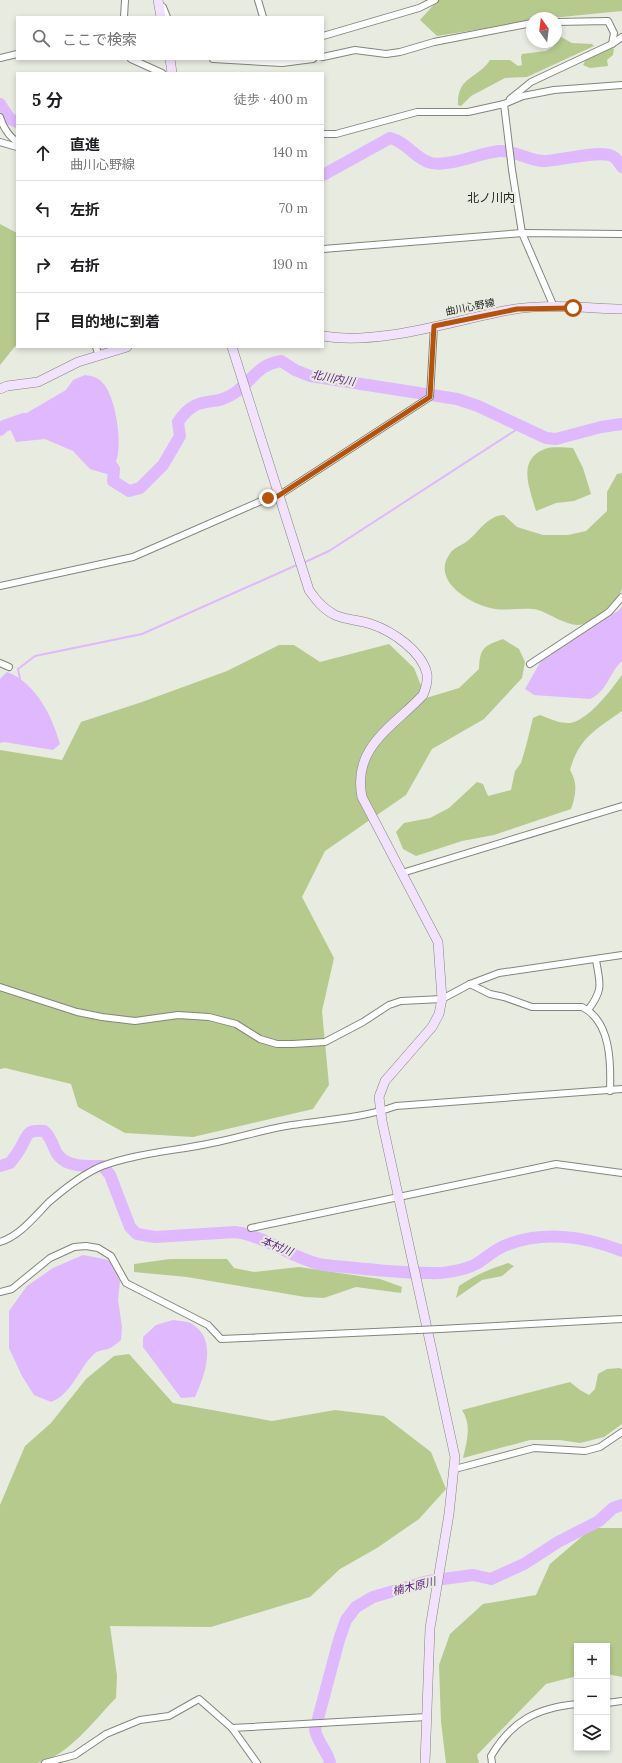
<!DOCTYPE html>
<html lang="ja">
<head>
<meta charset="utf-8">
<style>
  :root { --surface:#fff; --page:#f6f6f6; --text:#202124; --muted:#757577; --line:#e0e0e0 }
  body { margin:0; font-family:Lora,"Noto Sans JP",serif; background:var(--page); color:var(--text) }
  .controls { position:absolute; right:12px; bottom:12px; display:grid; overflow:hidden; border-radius:0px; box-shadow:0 2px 6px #0003 }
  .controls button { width:36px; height:36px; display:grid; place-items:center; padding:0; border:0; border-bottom:1px solid var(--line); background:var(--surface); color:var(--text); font:20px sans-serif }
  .compass { position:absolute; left:526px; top:12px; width:36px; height:36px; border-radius:50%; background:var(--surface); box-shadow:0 2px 6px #0003; rotate:346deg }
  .stop { position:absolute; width:12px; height:12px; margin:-9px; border:3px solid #b45309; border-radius:50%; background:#fff }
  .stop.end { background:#b45309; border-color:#fff; box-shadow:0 1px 4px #0008 }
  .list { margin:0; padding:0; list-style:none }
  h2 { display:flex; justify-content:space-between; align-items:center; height:52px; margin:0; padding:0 16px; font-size:17px }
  h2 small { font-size:13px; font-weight:400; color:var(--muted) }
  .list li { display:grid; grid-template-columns:26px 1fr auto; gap:12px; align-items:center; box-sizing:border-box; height:56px; padding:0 16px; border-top:1px solid var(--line) }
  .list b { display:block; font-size:15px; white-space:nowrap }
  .list p { margin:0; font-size:13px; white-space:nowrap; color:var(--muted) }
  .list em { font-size:13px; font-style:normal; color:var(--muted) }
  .icon { flex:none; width:22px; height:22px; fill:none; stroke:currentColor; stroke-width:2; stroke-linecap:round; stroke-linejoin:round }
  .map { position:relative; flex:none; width:622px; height:1763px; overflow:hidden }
  .search { position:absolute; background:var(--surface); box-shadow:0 2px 6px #0003; left:16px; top:16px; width:308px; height:44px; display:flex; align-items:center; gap:10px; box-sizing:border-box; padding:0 14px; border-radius:0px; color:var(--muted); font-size:15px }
  .panel { position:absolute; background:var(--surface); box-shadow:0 2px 6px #0003; left:16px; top:72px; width:308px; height:276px; border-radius:0px }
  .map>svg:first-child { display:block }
  .green { fill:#b6ca8e }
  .water { fill:#e0b8fe }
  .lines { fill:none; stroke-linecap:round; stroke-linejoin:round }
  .stream { stroke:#e0b8fe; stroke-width:2 }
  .river { stroke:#e0b8fe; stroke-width:12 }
  .street-casing { stroke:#82867c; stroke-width:8 }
  .secondary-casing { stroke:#82867c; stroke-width:10 }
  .street { stroke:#fff; stroke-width:6 }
  .secondary { stroke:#f2e2fd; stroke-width:9 }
  .street-bridge-casing { stroke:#82867c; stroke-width:8; stroke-linecap:butt }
  .street-bridge { stroke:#fff; stroke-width:6 }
  .route { stroke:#b45309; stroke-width:5 }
  .labels { text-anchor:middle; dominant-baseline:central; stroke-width:4; stroke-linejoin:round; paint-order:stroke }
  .street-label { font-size:10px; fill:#1f211d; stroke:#e7ebe0 }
  .water-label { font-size:11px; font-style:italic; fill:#622386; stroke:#e7ebe0 }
  .quarter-label { font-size:12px; fill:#1f211d; stroke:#e7ebe0 }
</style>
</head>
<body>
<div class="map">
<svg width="622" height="1763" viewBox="0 0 622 1763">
  <rect width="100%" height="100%" fill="#e7ebe0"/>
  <g class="green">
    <path d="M438,0H622V11L551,18H532V21L437,36L420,20Z"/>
    <path d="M556,37H561L572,43L592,44L594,46L527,77L505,78L471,96L461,106L458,105C457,76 478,79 490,60H510L518,66L522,65L521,57L522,54L546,51L554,46L553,42H556Z"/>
    <path d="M611,47L614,49L613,55L607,60L608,66L590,68L583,65L587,58Z"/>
    <path d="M0,224L17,233V344L0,365Z"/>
    <path d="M573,448L583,468L591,494L574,501L556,503L536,511C530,489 516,460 545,449C553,446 565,448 573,448Z"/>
    <path d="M622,473C622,501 622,528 622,555C622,565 622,578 622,588C620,600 590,626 577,625C563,624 551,614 538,610C525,607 509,611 495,609C473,606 431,582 449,555C453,548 460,546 466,542C479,533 486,516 504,515L517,527L543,535H568L586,531L607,511V492L617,474Z"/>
    <path d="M503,639L519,649L525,662L522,678L484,719L432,749L406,795L325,851L302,897L334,958L322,1011L329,1085L313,1109L193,1137L125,1133L78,1107L71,1084L5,1068L0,1069V750L62,760L81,722L142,702L227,671L279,645H294L320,662L389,644L414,668L426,698L459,688L479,669C480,647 484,646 503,639Z"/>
    <path d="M622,675V711C595,730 579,738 570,770C578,783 576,795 571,809L494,835L462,841L416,856L403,849L396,832L404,823L430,818L449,808L477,782L483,784L488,796L511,790L515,771L521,763L526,746L533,718L540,715C549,718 559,724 570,723C589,720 611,690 622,675Z"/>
    <path d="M170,1259H227L234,1268L254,1272L299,1267L380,1279L402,1287L401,1293L356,1287L324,1298L305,1297L187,1277L134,1272V1264Z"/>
    <path d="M508,1263L514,1266L502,1276L482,1280L456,1298L459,1286C475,1275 490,1269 508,1263Z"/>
    <path d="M129,1354L173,1403L272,1421L335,1410L384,1416L431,1452L446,1489L419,1519L377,1548L340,1569L310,1597L211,1627L110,1626L117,1676L116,1698C95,1719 68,1757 37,1763C25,1763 12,1763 0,1763V1505L25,1446L51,1423L86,1379L114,1356Z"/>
    <path d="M619,1368L622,1369V1424L604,1437L580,1443L560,1440H530L463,1458C467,1441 472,1425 462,1410L570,1382L580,1390L589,1395L595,1389L598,1374L607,1369Z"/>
    <path d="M592,1528H622V1677L607,1674V1646H577V1676L546,1684L477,1755L479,1763H446L441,1722L439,1665L450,1634L483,1604L536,1595L550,1564Z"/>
  </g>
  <g class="water">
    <path d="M85,375C91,376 97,377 102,382C115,395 121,436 118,454C117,461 113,468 110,475L90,469L73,451L45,439L16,442L8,424L66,390L73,380Z"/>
    <path d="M622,607V661C609,673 607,692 590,699L534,695L525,689L541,661L585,630L618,611Z"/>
    <path d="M7,672C36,683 52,716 60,744L53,750L4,742L0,743V679Z"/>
    <path d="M83,1255L109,1260L120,1281L118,1300L122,1327L121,1340C117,1343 113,1347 108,1349C103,1350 97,1351 94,1354C78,1369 72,1394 51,1402L34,1395L22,1376L9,1348V1311L27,1286L53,1268Z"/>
    <path d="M173,1320C179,1321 187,1321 192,1324C218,1340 205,1375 195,1397L181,1398L143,1347V1337L156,1325Z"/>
  </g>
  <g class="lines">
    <g class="stream">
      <path d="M303,563L329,551L522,426"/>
      <path d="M20,679L18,669L35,656L142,634L299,564"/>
    </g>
    <g class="river">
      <path d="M0,104L10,119L17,122"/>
      <path d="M323,175L390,138C407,142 415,159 431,163C450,167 479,153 499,151C516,150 530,162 546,161C562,160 600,150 612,156C617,158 619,163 622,167"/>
      <path d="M0,430L4,426L24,419"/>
      <path d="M104,456L114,469L113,481L129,491L140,488L163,465L180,436L178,422C198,392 213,409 236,392C254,379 257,365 281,361L295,370L310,376L457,399L478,406L546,438L556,439L601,427L622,424"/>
      <path d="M0,1166L10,1163C14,1158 18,1153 21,1147C29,1133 26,1130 44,1131C53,1139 53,1149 58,1155C68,1168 89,1166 103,1166L110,1175L130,1227L137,1234L155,1237L235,1232C266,1236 289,1257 319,1264C328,1266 338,1266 346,1267C374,1270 403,1273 431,1273C444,1274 464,1270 476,1264C485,1259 494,1250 504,1246C542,1230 585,1236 622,1251"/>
      <path d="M330,1763C329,1754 318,1743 315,1730L339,1640L346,1620L356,1607L373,1597L428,1581L473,1575L491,1579L524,1564L558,1542L599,1521L613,1508L622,1505"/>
    </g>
    <defs>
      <g id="street">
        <path d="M258,0L263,17"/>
        <path d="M159,5L163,7L167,17"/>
        <path d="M124,17L125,0"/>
        <path d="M556,22L608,21L614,33L612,44"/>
        <path d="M323,36L419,8L435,0"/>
        <path d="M323,57L355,50L386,54L400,52L434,42L532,23"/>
        <path d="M0,58L17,54"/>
        <path d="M131,59L162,73"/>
        <path d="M213,59L282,63L313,59"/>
        <path d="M510,99L531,82L612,44L622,37"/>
        <path d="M504,104L512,170L522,233L554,307"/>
        <path d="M0,117C3,127 9,136 17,142"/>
        <path d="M323,134H336L417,112H468L504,104L523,96L554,90L622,85"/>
        <path d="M0,142L17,147"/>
        <path d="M323,249L522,233L622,234"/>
        <path d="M96,347L99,356"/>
        <path d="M0,586L133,557L268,498L278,496L430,397L434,326"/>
        <path d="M0,663L9,667"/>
        <path d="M530,664L609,612L622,597"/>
        <path d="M402,873L622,806"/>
        <path d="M470,984L490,994L504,997L532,1007H582C611,1021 611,1063 610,1091"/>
        <path d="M0,987L77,1012L102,1017L135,1021L178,1015L209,1017L236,1024L260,1039L277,1044H293L325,1042L363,1022L389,1005L401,1001L442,999L470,984L499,973L622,955"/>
        <path d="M588,1010C604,989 600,984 596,960"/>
        <path d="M251,1228L556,1164L622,1173"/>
        <path d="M0,1242C20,1236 35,1216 49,1202C64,1189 83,1174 102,1166C137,1153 175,1151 212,1143C238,1138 265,1129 292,1125C326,1120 363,1118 396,1106L622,1089"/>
        <path d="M0,1292L12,1289L50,1258L74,1247L86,1246L98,1248L111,1256L126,1283L208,1325L221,1339L396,1331"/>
        <path d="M440,1329L622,1319"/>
        <path d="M455,1469L534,1448L585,1451L600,1447L622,1432"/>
        <path d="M607,1703L622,1701"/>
        <path d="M232,1728L427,1717"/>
        <path d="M45,1763L75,1755L106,1734L140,1720L169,1716L199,1699L232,1728L257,1763"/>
        <path d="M492,1763L491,1756C512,1721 536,1708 577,1704"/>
      </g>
      <g id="secondary">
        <path d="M158,0L161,17"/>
        <path d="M170,59L172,73"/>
        <path d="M323,336C382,346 456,319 515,309C550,304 587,308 622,309"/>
        <path d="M232,347L309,590C316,600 323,609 335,615C346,620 360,620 371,624C392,631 422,651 427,674C428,682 426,688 423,695C393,727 352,747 362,797L438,942L442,999L439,1014L432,1027L385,1081L379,1097L382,1121L455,1457L449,1514L430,1628L425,1763"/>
        <path d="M0,389L7,386L38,382L78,362L127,347"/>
      </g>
    </defs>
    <use href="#street" class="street-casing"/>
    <use href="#secondary" class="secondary-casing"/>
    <use href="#street" class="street"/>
    <use href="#secondary" class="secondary"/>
    <defs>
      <path id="street-bridge" d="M396,1331L440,1329"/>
    </defs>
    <use href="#street-bridge" class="street-bridge-casing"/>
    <use href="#street-bridge" class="street-bridge"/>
  </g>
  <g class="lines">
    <path class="route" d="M268,498L278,496L430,397L434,326L517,309L573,308"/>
  </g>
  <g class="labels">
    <g class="street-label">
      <text transform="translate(470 307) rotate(-11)">曲川心野線</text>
    </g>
    <g class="water-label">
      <text transform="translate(333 378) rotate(10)">北川内川</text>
      <text transform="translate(277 1246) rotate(23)">本村川</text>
      <text transform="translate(414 1586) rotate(-14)">楠木原川</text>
    </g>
    <g class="quarter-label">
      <text x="491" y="197">北ノ川内</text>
    </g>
  </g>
</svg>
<div class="controls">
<button>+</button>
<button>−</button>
<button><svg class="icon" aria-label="layers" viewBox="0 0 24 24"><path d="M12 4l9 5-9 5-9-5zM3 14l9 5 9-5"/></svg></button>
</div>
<svg class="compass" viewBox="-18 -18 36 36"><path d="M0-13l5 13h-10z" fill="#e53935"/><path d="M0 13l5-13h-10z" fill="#757577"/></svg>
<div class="stop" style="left:573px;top:308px"></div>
<div class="stop end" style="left:268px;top:498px"></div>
<div class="search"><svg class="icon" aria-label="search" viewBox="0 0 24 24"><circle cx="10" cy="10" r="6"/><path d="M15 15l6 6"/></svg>ここで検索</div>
<section class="panel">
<h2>5 分<small>徒歩 · 400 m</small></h2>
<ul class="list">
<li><svg class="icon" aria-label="ahead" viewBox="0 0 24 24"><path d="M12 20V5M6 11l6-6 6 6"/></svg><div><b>直進</b><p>曲川心野線</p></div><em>140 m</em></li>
<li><svg class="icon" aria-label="left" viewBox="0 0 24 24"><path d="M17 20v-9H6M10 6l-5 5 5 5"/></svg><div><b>左折</b></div><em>70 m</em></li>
<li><svg class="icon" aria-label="right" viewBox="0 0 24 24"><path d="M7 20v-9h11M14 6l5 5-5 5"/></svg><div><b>右折</b></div><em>190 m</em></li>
<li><svg class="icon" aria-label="arrive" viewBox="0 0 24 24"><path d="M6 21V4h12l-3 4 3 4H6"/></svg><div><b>目的地に到着</b></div></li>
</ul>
</section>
</div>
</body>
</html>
